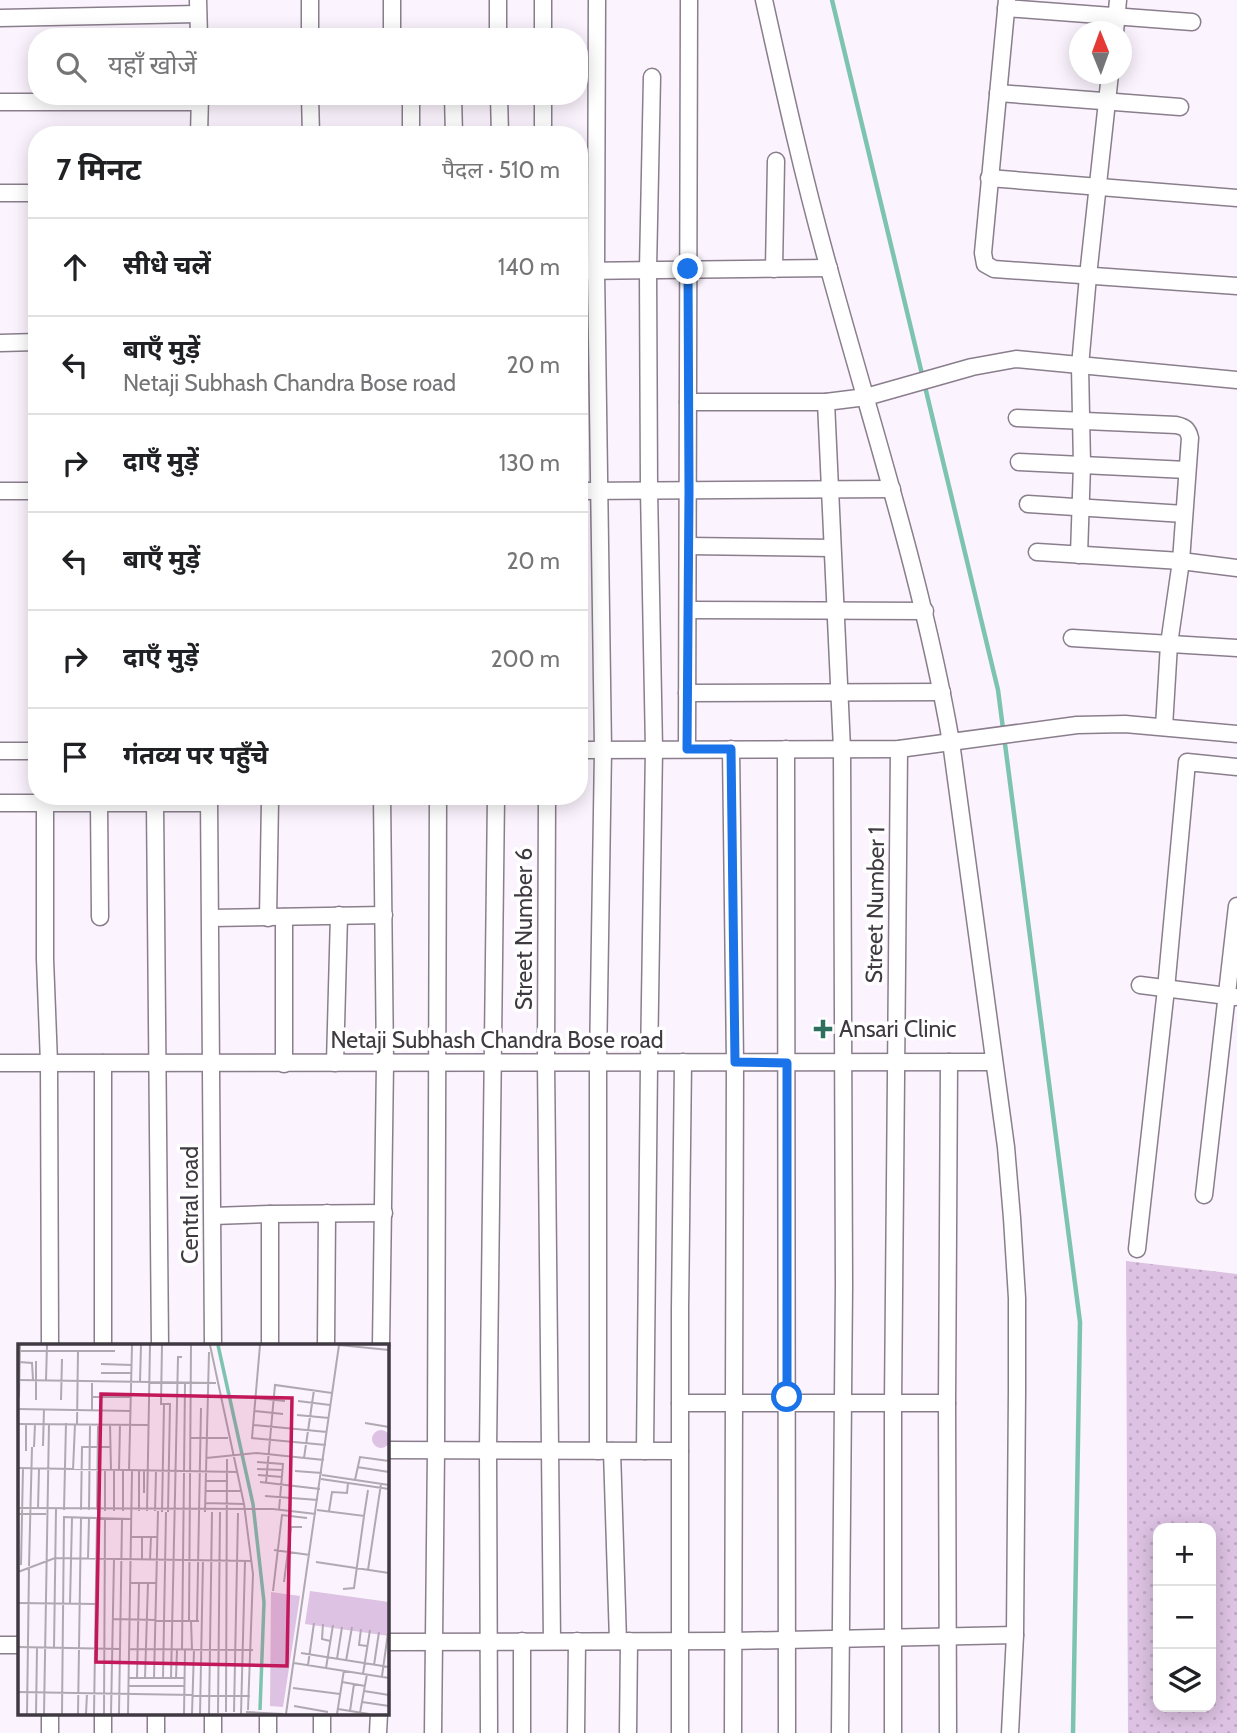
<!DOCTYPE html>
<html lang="hi">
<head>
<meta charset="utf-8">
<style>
  :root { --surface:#fff; --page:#f2f2f2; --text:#202124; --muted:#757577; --line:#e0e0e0 }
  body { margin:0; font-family:Cabin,"Noto Sans Devanagari",sans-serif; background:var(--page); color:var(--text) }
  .controls { position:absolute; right:21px; bottom:21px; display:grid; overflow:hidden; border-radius:14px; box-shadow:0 4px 18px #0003 }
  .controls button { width:63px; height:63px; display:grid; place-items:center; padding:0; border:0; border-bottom:2px solid var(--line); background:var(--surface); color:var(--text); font:35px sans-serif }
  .compass { position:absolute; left:1069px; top:21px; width:63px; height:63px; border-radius:50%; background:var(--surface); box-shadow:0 4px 18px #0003; rotate:359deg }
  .stop { position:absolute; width:21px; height:21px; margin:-16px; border:5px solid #1a73e8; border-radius:50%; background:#fff }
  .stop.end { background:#1a73e8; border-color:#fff; box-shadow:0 2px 7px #0008 }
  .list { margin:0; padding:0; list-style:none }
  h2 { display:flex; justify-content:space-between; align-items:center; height:91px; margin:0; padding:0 28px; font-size:30px }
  h2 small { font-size:23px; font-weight:400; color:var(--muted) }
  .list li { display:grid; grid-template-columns:46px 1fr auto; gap:21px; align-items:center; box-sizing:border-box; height:98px; padding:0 28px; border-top:2px solid var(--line) }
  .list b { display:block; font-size:26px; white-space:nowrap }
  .list p { margin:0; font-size:23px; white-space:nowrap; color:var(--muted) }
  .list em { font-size:23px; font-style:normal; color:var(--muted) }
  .icon { flex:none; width:38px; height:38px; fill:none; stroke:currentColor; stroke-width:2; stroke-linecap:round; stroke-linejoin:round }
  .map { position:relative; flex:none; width:1237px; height:1733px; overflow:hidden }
  .search { position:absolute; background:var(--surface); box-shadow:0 4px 18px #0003; left:28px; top:28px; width:560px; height:77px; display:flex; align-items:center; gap:18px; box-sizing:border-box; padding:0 24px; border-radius:28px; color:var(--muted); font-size:26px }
  .panel { position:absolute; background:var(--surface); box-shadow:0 4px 18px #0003; left:28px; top:126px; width:560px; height:679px; border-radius:28px }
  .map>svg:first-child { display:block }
  .park { fill:url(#park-dots); fill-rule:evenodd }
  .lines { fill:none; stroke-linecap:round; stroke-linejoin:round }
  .stream { stroke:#7dc4b0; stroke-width:4.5 }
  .minor-casing { stroke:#8a7e8d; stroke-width:19 }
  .minor { stroke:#fff; stroke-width:16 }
  .route { stroke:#1a73e8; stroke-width:9 }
  .poi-dot { fill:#2d6f5f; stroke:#fff; stroke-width:2.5 }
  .labels { text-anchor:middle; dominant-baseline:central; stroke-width:7; stroke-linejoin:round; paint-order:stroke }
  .street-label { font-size:23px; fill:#3f3a41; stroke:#fff }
  .poi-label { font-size:23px; fill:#3f3a41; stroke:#fff; text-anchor:start }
  .inset-river { fill:none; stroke:#7dc4b0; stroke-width:3.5 }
  .inset-road { fill:none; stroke:#b0a9b2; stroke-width:2 }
  .view { fill:#c2185b; fill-opacity:0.15; stroke:#c2185b; stroke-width:3.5 }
  .inset-edge { fill:none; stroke:#3f3a41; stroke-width:3.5 }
</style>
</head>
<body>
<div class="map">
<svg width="1237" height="1733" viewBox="0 0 1237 1733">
  <defs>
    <pattern id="park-dots" width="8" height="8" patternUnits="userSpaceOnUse" patternTransform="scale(1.75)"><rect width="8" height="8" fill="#ddc2e3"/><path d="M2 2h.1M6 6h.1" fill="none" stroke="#bfa7c4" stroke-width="1.8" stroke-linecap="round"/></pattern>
  </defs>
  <rect width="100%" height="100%" fill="#fbf3fd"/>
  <path class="park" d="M1126,1261L1237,1274V1733H1128ZM1158,1528H1211V1707H1158Z"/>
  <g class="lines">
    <path class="stream" d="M832,0L998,690L1080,1322L1073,1733"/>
    <defs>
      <g id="minor">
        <path d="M198,0L199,37"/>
        <path d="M310,0V37"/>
        <path d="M498,0V37"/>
        <path d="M543,0V37"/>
        <path d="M597,0L596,270L603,750L598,1063V1451"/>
        <path d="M764,0C784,90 804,180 829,269C872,426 923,581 951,742L1006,1147L1012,1218L1017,1298V1391L1015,1635L1010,1733"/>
        <path d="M1007,0L983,253L985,264L994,269L1237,286"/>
        <path d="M1006,8L1192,22"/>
        <path d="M0,18L198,14"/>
        <path d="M1115,32L1118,0"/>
        <path d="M392,37V0"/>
        <path d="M998,93L1180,107"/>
        <path d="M310,96L311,135"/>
        <path d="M411,96V135"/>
        <path d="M453,96L454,135"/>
        <path d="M499,96L500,135"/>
        <path d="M543,96V135"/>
        <path d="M0,102H200"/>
        <path d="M199,135L200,96"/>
        <path d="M989,178L1237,198"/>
        <path d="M0,193H37"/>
        <path d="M774,269L776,161"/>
        <path d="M579,271L829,268"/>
        <path d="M0,343L37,342"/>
        <path d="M688,402H826L866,397L972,367L1016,359L1237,380"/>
        <path d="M826,402L842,749L844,1286L840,1733"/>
        <path d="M1017,418L1176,425C1185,427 1188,429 1190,438L1181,561L1169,644L1164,727"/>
        <path d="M1019,462L1187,470"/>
        <path d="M0,491H37"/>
        <path d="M579,491L892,489"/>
        <path d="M1028,504L1184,514"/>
        <path d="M688,546L832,548"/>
        <path d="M1037,552L1181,561L1237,568"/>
        <path d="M1079,555L1082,465L1080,366L1088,276L1110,74"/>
        <path d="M688,610L925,611"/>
        <path d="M1072,638L1237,648"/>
        <path d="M687,693L942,692"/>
        <path d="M687,749L689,0"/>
        <path d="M731,749L735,1062L733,1733"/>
        <path d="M786,749L787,1733"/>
        <path d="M579,750L899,749L1077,725L1125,724L1237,734"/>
        <path d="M0,751H37"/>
        <path d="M209,796L213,1346"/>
        <path d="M547,796L546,1062L552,1641"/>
        <path d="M45,802V959L49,1063L50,1346"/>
        <path d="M99,802L100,917"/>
        <path d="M0,803H209"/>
        <path d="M155,803L160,1346"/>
        <path d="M284,917V1064"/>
        <path d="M211,918L384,915"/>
        <path d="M268,918L270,800"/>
        <path d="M1140,985L1235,997"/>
        <path d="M0,1063L994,1062"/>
        <path d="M103,1063V1346"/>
        <path d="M335,1063L339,915"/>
        <path d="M1204,1195L1237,906"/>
        <path d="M213,1216L270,1214L384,1213"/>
        <path d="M1137,1249L1166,989L1187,762L1237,767"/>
        <path d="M270,1346V1214"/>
        <path d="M326,1346L327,1213"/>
        <path d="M381,1346L385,1063L382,796"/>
        <path d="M680,1403H947"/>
        <path d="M387,1450L680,1451"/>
        <path d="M612,1451L618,1641"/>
        <path d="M645,1451L649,1063L654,749L649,490L648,269L652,77"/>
        <path d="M387,1642L733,1641L1015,1635"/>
        <path d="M0,1645H19"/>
        <path d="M103,1714V1733"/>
        <path d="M156,1714V1733"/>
        <path d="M50,1733V1714"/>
        <path d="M213,1733V1714"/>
        <path d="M268,1733V1714"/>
        <path d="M322,1733V1714"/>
        <path d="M378,1733L379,1714"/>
        <path d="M433,1733L436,1450L438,796"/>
        <path d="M489,1733L488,1450L496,796"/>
        <path d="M522,1733V1641"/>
        <path d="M576,1733L577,1641"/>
        <path d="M628,1733L629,1641"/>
        <path d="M680,1733V1309L683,1062"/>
        <path d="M893,1733V1403L899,749"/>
        <path d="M948,1733L947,1403L949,1062"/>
      </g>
    </defs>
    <use href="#minor" class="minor-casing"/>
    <use href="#minor" class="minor"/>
  </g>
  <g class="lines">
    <path class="route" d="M688,269L689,491L687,749H731L735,1062L787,1063V1397"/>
  </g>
  <path class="poi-dot" d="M819.5 1018.5h7v7h7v7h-7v7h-7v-7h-7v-7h7z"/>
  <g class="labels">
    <g class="street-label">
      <text transform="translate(875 905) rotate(-89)">Street Number 1</text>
      <text transform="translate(524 929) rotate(-90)">Street Number 6</text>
      <text x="497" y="1040">Netaji Subhash Chandra Bose road</text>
      <text transform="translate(190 1205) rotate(-90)">Central road</text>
    </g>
    <g class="poi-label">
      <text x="839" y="1029">Ansari Clinic</text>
    </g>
  </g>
  <g transform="translate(18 1344)">
    <rect width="371" height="371" fill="#fbf3fd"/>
    <path d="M354 95a9 9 0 1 1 18 0a9 9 0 1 1-18 0ZM292,247L371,258V292L287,280ZM253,248L282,252L265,363L252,362Z" fill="#ddc2e3"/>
    <path class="inset-river" d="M200,1L235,160L246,258L242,366"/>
    <path class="inset-road" d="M144,1L143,60H152L150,168M192,1L226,160L235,230L230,366M242,1L234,94L308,101M321,1L371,6M0,7H97M18,17V56M1,18L14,19L15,36M83,20L114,21M83,29H114M0,36L198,39M28,36L29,1M122,38L123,1M1,53L2,1M74,53H113M238,54L267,57M43,56L44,15M280,57L312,61M0,65L113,67M74,66V37M237,67L265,70M279,71L311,74M347,79L371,83M0,80L130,81M59,80L60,7M92,80L93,127M235,81L309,88M172,94H210M25,102L26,65M16,103L17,80M8,107V80M188,114L239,109L306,116M286,114L296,46M239,118L265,120L261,166M339,123L371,128M0,124L219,128M239,125L265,126M55,126L57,80M87,126V167M101,127L102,80M111,127L114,1M277,127L304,129M240,131L264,133M304,131L371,141M303,135L371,145M337,136L342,113L371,117M188,137H210M242,138L302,145M248,139L257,41L314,49M187,147H224M126,149V127M247,152L300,156M187,159L226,160M0,164L255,165L298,170M20,165L21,125M46,166L48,79M63,166L64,103H93M71,166L72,80M79,166L80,80M299,166L346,172L350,146M96,167V127M105,167V127M121,167V127M129,167L132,1M137,167L138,127M311,167L314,148L329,149L330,139M144,168L146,60M187,168L191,8M0,170H28M113,193H139M256,206L292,211M70,215L71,174M124,216V193M132,216L133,193M298,218L371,229M3,221L5,124M11,222L14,103M350,226L363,140M0,228L37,214L233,217M266,238L273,183H284M112,239H139M325,245L336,244L346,172M255,247L264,171L289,174M0,259L78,260M52,260L54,174M95,275L181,277M171,276L173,1M173,276L174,306M179,276L183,64M305,280L304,295L312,297M343,285L341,301L349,302M0,303L102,305M36,304L38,165M111,305L235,306M164,306L167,39M283,309L371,323M319,315L324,283M328,317L334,283M276,319L371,334M290,321L296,279M356,321L361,288M308,324L315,281M345,330L352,286M364,332L370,289M111,334H167M119,334L121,239M127,334L130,239M136,334L140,167M145,334L148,168M153,334L160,13H164M158,334L159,306M324,338L347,342M110,342H166M275,344L322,350M346,347L371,351M0,348L232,352M344,358L371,362M276,362L310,368M320,365L351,370M332,367L336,340M208,368L209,115M216,368L220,169M228,368L265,370M200,369L202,168M342,369L349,330M9,370L11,224M18,370L19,304M26,370L31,80M44,370L46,173L113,175M60,370L63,174M68,370L69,349M76,370L79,174M86,370L87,174M93,370L96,215M101,370L104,175M110,370L114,127M166,370L167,306M174,370L176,306M182,370L185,216M191,370L194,168M223,370L227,217M268,370L321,1M319,370L326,326"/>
    <path class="view" d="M83,50L274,54L269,322L78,318Z"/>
    <rect width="371" height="371" class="inset-edge"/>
  </g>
</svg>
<div class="controls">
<button>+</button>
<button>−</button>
<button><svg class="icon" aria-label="layers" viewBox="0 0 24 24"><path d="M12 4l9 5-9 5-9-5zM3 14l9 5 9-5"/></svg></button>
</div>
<svg class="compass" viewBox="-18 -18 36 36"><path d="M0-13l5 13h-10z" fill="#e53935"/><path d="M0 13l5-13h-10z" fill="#757577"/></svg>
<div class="stop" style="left:787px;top:1397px"></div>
<div class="stop end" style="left:688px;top:269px"></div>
<div class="search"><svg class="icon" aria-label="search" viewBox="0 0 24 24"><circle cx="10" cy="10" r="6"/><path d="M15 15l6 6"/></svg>यहाँ खोजें</div>
<section class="panel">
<h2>7 मिनट<small>पैदल · 510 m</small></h2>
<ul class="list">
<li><svg class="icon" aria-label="ahead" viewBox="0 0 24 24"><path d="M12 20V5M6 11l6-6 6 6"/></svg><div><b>सीधे चलें</b></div><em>140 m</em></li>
<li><svg class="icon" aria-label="left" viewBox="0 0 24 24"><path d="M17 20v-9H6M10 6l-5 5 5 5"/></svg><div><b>बाएँ मुड़ें</b><p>Netaji Subhash Chandra Bose road</p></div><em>20 m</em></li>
<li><svg class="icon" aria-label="right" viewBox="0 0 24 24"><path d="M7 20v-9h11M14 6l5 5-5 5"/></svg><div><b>दाएँ मुड़ें</b></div><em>130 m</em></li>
<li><svg class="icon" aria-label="left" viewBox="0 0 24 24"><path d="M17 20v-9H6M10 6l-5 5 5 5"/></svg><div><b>बाएँ मुड़ें</b></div><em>20 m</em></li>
<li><svg class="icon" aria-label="right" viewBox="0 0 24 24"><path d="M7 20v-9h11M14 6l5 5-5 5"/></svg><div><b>दाएँ मुड़ें</b></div><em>200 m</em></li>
<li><svg class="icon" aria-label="arrive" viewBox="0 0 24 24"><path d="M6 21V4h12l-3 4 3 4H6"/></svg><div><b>गंतव्य पर पहुँचे</b></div></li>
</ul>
</section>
</div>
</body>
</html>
